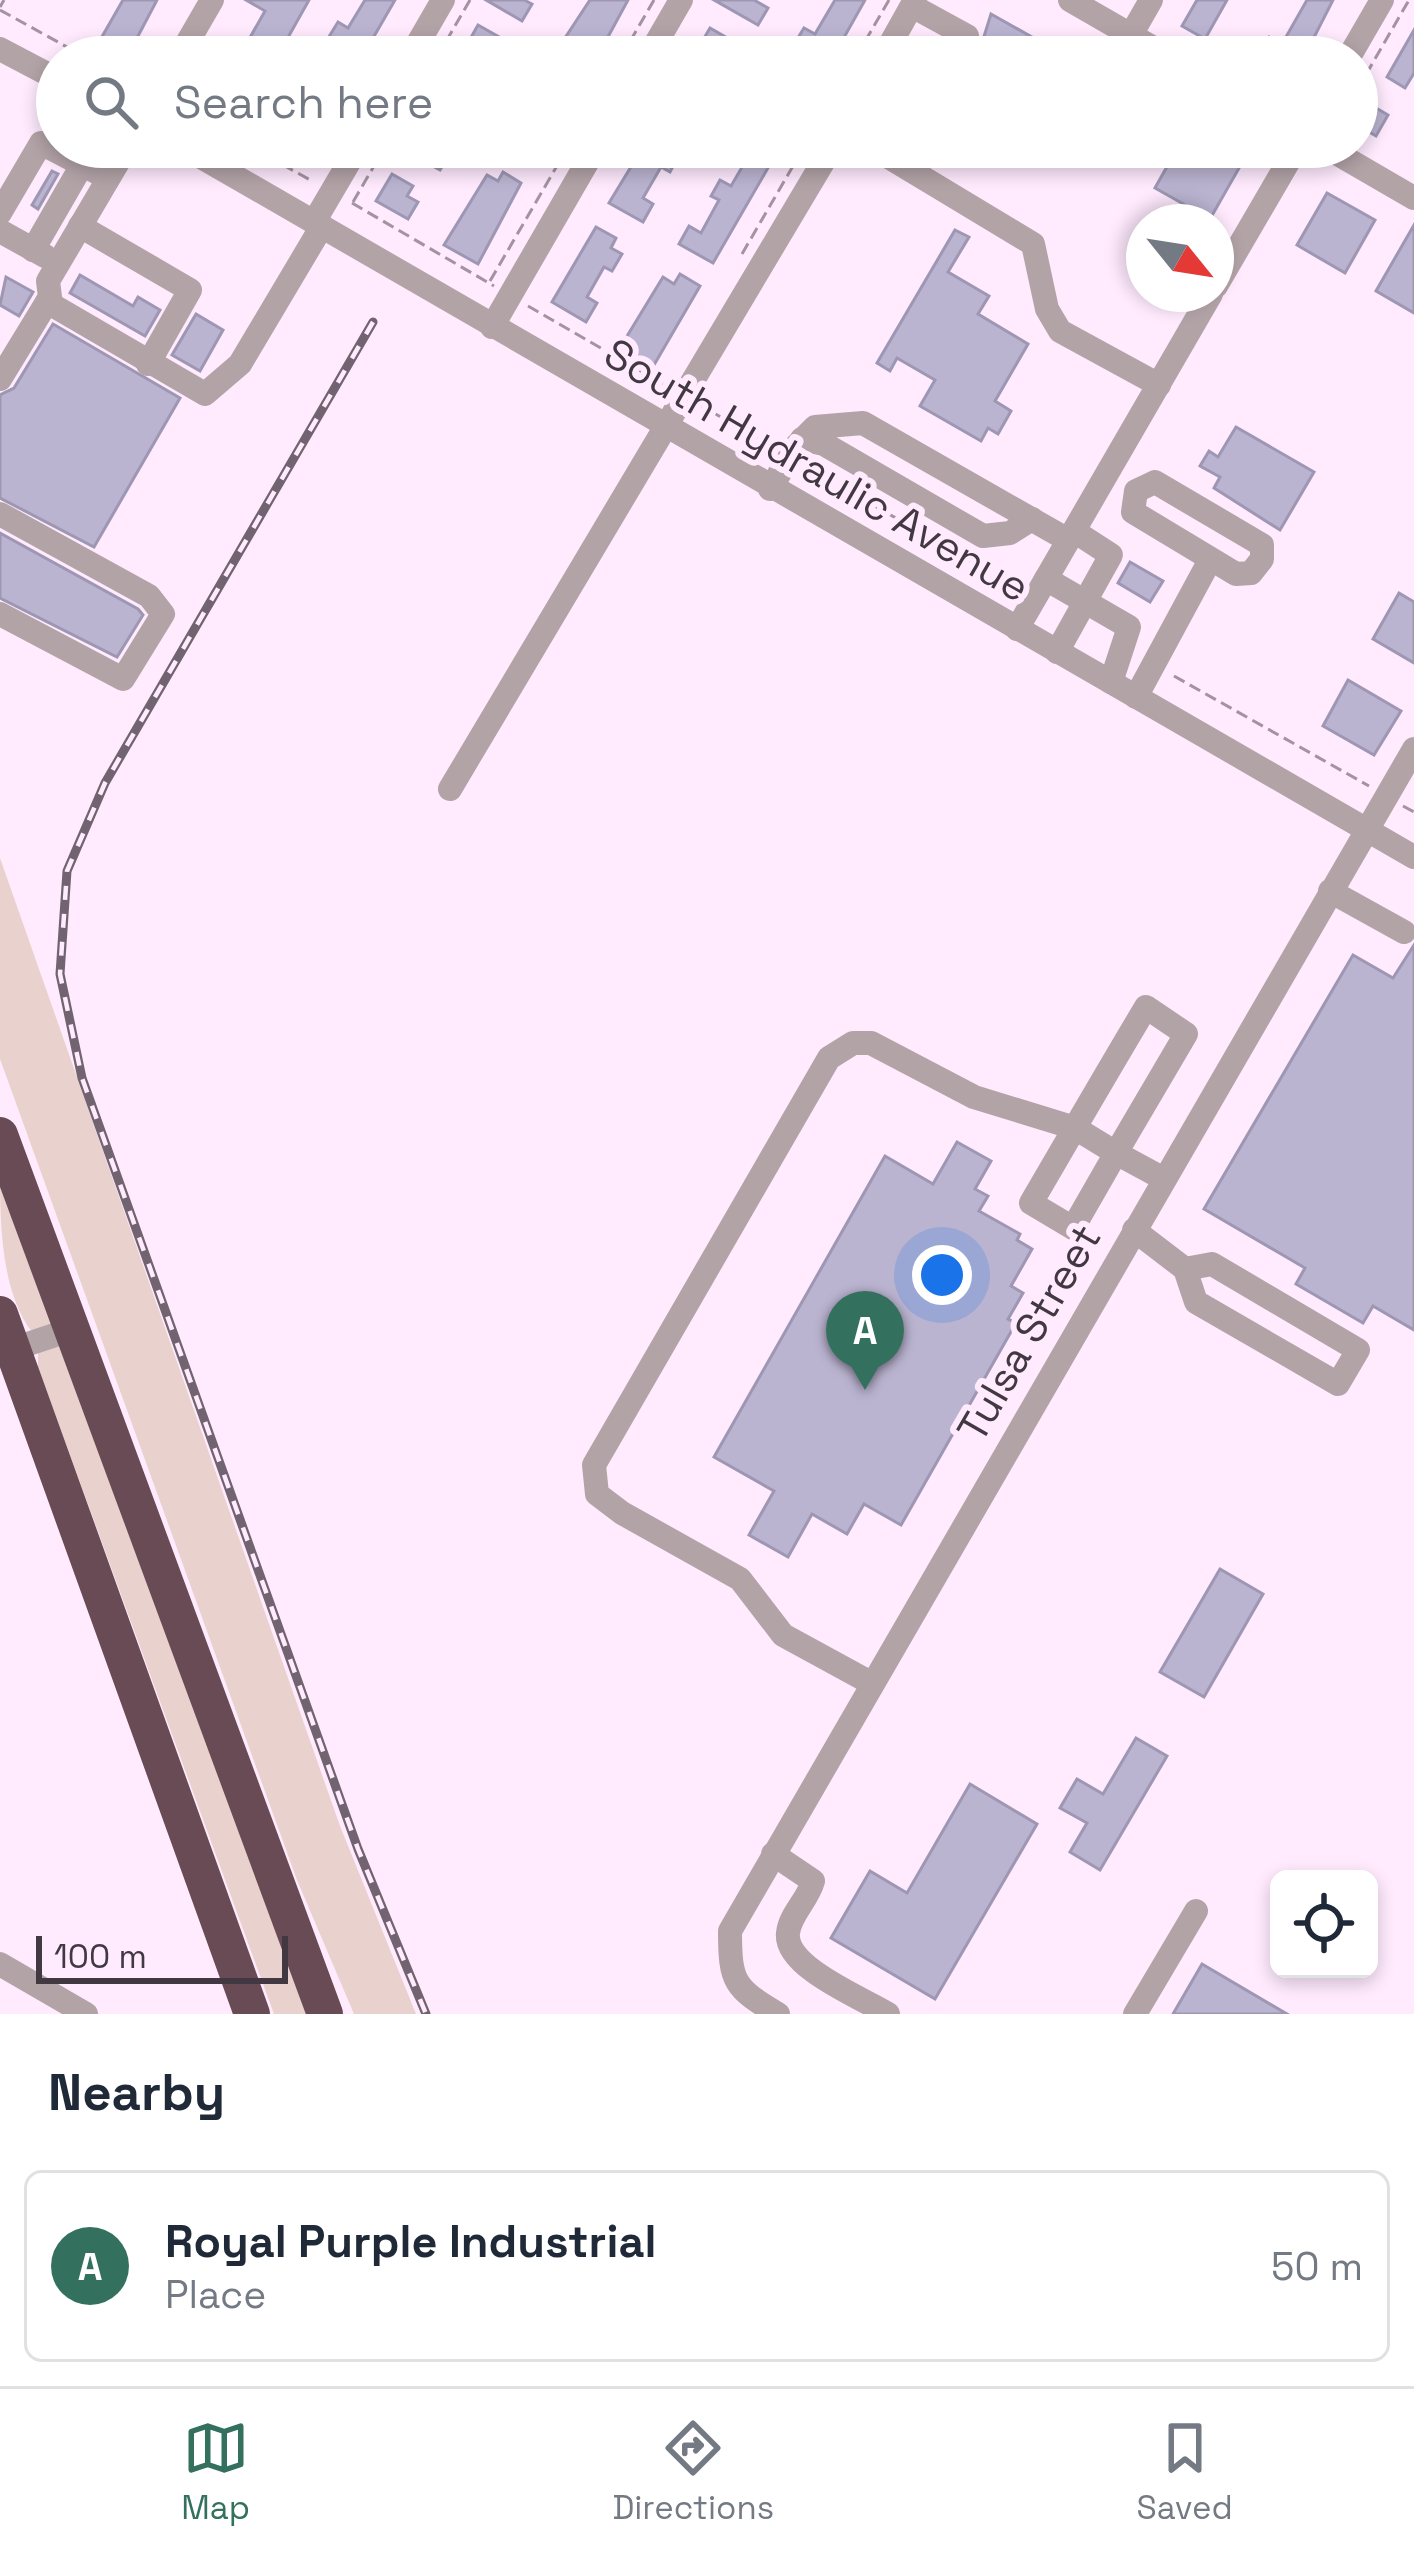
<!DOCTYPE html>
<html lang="en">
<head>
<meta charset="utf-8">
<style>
  :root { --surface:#fff; --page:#f6f6f7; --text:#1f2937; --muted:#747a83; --line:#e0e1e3; --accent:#33715e }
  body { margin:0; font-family:"Space Grotesk",sans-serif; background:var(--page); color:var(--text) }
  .controls { position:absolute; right:36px; bottom:36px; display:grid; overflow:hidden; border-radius:18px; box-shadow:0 6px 18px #0003 }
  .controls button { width:108px; height:108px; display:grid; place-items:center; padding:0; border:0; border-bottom:3px solid var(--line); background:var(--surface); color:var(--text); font:60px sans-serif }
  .compass { position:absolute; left:1126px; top:204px; width:108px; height:108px; border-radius:50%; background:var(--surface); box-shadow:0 6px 18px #0003; rotate:120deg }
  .scale { position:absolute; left:36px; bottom:30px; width:252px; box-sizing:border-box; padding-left:12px; border:6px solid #423842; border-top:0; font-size:33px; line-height:42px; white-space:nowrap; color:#423842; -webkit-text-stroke:9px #ffeafe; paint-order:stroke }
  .you { position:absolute; left:942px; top:1275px; width:42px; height:42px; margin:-30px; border:9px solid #fff; border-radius:50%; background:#1a73e8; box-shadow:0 0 0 18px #1a73e833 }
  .badge { display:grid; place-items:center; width:78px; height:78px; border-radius:50%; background:var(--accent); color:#fff; font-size:39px; font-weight:700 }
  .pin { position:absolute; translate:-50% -99px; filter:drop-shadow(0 3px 6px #0008) }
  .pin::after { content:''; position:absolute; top:63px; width:42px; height:36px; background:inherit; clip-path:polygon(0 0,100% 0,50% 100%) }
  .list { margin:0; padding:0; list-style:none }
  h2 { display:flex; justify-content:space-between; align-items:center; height:156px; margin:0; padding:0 48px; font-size:51px }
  h2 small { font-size:39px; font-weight:400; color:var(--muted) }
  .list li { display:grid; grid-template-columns:78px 1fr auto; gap:36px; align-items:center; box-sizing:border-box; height:192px; margin:0 24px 24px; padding:0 24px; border:3px solid var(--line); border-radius:18px }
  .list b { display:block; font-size:45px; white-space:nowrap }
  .list p { margin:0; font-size:39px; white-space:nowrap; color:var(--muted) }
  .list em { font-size:39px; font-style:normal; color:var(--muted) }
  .icon { flex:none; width:66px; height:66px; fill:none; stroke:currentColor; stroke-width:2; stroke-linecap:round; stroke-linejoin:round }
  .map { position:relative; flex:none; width:1414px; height:2014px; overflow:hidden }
  .search { position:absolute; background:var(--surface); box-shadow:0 6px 18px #0003; left:36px; right:36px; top:36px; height:132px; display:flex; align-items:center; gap:30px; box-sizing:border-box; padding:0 42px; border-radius:66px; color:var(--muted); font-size:45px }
  .sheet { height:372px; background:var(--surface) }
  nav { display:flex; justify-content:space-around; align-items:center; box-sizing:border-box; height:168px; border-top:3px solid var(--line); background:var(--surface); font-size:33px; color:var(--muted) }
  nav a { display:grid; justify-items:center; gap:6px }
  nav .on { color:var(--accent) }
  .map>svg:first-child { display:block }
  .green { fill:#e9d2cd }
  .building { fill:#bbb4d1; stroke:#9d97b4; stroke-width:3 }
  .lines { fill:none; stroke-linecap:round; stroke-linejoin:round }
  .path { stroke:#a393a2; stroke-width:3; stroke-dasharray:12 6; stroke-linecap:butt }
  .minor { stroke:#b2a3a7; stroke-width:24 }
  .highway { stroke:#684b54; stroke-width:36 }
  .rail-casing { stroke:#716470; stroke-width:9 }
  .rail { stroke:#ffeafe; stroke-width:4.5; stroke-dasharray:14; stroke-linecap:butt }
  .labels { text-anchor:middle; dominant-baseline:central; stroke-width:12; stroke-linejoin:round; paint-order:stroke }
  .street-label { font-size:42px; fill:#423842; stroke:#ffeafe }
</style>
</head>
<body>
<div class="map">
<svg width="1414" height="2014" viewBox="0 0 1414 2014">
  <rect width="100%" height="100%" fill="#ffeafe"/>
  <g class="green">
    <path d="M0,858L340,1826L416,2014H354L297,1880L0,1059Z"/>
    <path d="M0,1166L58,1322L32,1332C0,1290 0,1220 0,1166Z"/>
    <path d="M51,1345L62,1348L311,2014H274L38,1367V1350Z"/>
  </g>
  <g class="building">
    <path d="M123,0H157L127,57L99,42Z"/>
    <path d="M246,0H309L277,57H239L265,11Z"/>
    <path d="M365,0H395L362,57H356L327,40L338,22L348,28Z"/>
    <path d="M486,0H524L532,4L522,21Z"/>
    <path d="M590,0H628L597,57H575L559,47Z"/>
    <path d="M714,0H754L768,8L758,25Z"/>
    <path d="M835,0H865L833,57H812L793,46L804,28L815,34Z"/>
    <path d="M1197,0H1227L1205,39L1182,26Z"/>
    <path d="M1307,0H1333L1304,57H1243L1253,41L1263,47L1269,37L1282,44Z"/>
    <path d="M991,14L1039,41L1030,57H981L971,51L982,43Z"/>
    <path d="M478,25L501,38L495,48L511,57H460Z"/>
    <path d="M710,28L731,40L721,57H693Z"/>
    <path d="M1414,30V73L1405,88L1387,77Z"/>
    <path d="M1371,105L1388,115L1376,136L1359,126Z"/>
    <path d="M274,147H310L301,163Z"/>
    <path d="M399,147H440L450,153L440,170Z"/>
    <path d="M643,147H665L679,155L670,172L661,167L643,198L653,204L643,222L609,203Z"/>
    <path d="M731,147H780L713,263L679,244L689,226L701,233L719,200L711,196L720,180L731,186L748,157Z"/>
    <path d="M1178,147H1251L1210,219L1155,188Z"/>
    <path d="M52,171L58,174L38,209L32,205Z"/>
    <path d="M503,172L521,183L478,264L444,245L487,175L498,181Z"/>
    <path d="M392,174L413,186L407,196L418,202L408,219L376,201Z"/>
    <path d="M1327,193L1375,220L1345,273L1297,245Z"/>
    <path d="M1414,225V313L1376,291Z"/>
    <path d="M596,227L616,238L611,248L622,254L612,271L604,267L587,297L597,303L586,322L552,302Z"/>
    <path d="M955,230L969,237L948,272L989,296L978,314L1028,344L995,401L1011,411L998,434L988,428L981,441L920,406L935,380L897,358L890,371L877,363Z"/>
    <path d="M680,274L700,286L654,365L621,346L663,277L674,284Z"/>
    <path d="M80,275L133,306L138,297L160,310L145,336L70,293Z"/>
    <path d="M6,277L33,292L19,316L0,305Z"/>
    <path d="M196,314L223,330L200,371L172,355Z"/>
    <path d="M53,324L180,398L94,547L0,498V395L14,388Z"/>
    <path d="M1236,427L1314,472L1280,530L1214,488L1220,477L1200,466L1209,451L1218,457Z"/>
    <path d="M0,533L138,609L143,615L117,657L0,598Z"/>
    <path d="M1130,562L1163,581L1150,602L1118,583Z"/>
    <path d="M1399,593L1414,602V663L1373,639Z"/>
    <path d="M1348,680L1401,711L1374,755L1323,726Z"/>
    <path d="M1414,945V1330L1373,1306L1363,1323L1296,1284L1305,1268L1204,1209L1353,955L1393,978Z"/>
    <path d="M957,1142L991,1161L975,1189L988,1196L979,1211L1020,1234L1017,1240L1032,1249L1011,1286L1023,1293L1008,1319L1016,1323L901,1525L864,1504L847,1534L812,1514L788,1557L749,1535L774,1491L714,1457L885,1156L933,1184Z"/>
    <path d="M1220,1569L1263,1594L1204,1697L1160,1672Z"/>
    <path d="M1136,1738L1167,1756L1100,1870L1070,1852L1087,1823L1060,1808L1077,1779L1103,1794Z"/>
    <path d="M970,1784L1037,1824L935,1999L831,1938L870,1871L907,1893Z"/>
    <path d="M1202,1964L1287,2014H1173Z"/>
  </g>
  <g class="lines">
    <g class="path">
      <path d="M0,7L4,0"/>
      <path d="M0,10L85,57"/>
      <path d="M437,57L470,0"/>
      <path d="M621,57L654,0"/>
      <path d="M856,57L889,0"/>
      <path d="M1357,90L1409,0"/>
      <path d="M251,147L312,181"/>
      <path d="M353,202L385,147"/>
      <path d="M352,203L494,286"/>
      <path d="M742,254L804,147"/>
      <path d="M490,281L568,147"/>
      <path d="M528,306L665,385"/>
      <path d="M700,405L769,445"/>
      <path d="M809,468L1019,589"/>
      <path d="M1174,676L1369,786"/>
      <path d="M1403,806L1414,812"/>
    </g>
    <g class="minor">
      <path d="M1070,0L1169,57"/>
      <path d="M912,6L967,36"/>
      <path d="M1131,35L1151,0"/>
      <path d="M0,49L57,79"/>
      <path d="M179,57L212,0"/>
      <path d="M410,57L443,0"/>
      <path d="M648,57L681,0"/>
      <path d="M883,57L915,0"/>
      <path d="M1349,57L1382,0"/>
      <path d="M184,147L1414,857"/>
      <path d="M872,147L1033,244L1047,309L1060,331L1159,385"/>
      <path d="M1326,147L1414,198"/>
      <path d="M0,213L41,143L108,178"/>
      <path d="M314,222L358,147"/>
      <path d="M80,226L190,290L148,364"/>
      <path d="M0,231L45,256"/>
      <path d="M33,250L82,165"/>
      <path d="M1216,286L1297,147"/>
      <path d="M47,302L205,394L240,364L322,226"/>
      <path d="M492,327L596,147"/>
      <path d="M0,379L50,297L48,281L127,147"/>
      <path d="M802,439L824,444L983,536L1010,533L1032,519"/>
      <path d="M1155,482L1262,545V559L1251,573L1236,574L1133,512L1136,491Z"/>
      <path d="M770,489L797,445L815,427L863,423L1068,540"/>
      <path d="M0,514L149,596L163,614L123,679L0,614"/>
      <path d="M1046,579L1129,627L1111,682"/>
      <path d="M1017,629L1211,294"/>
      <path d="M1057,652L1111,555L1074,531"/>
      <path d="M1136,697L1210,560"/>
      <path d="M450,789L832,147"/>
      <path d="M1330,891L1404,932"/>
      <path d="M1134,1230L1185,1269"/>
      <path d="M1212,1264L1358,1350L1338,1384L1196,1302L1185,1269Z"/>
      <path d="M13,1349L73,1329"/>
      <path d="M871,1683L783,1635L740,1579L622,1513L597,1494L594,1465L829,1058L853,1043H871L974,1097L1075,1128L1116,1153L1073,1228L1031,1203C1069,1138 1107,1072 1146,1007L1186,1034L1116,1153L1164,1179"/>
      <path d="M773,1854L813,1881C808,1900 790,1914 788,1933C784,1967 862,1998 888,2014"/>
      <path d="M0,1964L86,2014"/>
      <path d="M778,2014C734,1988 730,1982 730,1931L1414,749"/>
      <path d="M1135,2014L1196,1911"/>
    </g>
    <g class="highway">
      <path d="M0,1135L325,2014"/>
      <path d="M0,1314L252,2014"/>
    </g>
    <defs>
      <path id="rail" d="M373,322L105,783L67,871L60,974L82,1078L358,1849L426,2014"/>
    </defs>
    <use href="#rail" class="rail-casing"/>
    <use href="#rail" class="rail"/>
  </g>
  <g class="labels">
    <g class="street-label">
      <text transform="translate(817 470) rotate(30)">South Hydraulic Avenue</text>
      <text transform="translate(1029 1333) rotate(-60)">Tulsa Street</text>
    </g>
  </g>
</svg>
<div class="controls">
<button><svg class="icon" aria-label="locate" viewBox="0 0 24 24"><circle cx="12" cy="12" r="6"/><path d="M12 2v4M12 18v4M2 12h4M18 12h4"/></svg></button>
</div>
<svg class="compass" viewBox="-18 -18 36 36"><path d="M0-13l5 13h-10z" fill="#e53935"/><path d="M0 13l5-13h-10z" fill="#747a83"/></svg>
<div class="scale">100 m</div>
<div class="you"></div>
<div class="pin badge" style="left:865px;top:1390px">A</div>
<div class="search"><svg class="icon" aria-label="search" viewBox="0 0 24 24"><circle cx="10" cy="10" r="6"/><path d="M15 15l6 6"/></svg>Search here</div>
</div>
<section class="sheet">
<h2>Nearby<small></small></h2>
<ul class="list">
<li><span class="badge">A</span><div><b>Royal Purple Industrial</b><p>Place</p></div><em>50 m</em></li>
</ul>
</section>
<nav>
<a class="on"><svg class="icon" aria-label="map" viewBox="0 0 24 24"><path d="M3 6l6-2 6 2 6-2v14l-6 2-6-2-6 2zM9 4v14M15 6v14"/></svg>Map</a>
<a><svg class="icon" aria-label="directions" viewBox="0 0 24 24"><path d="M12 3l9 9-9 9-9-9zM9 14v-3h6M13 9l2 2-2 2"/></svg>Directions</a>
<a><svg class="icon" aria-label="saved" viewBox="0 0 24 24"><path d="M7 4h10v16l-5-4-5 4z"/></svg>Saved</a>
</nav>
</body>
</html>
